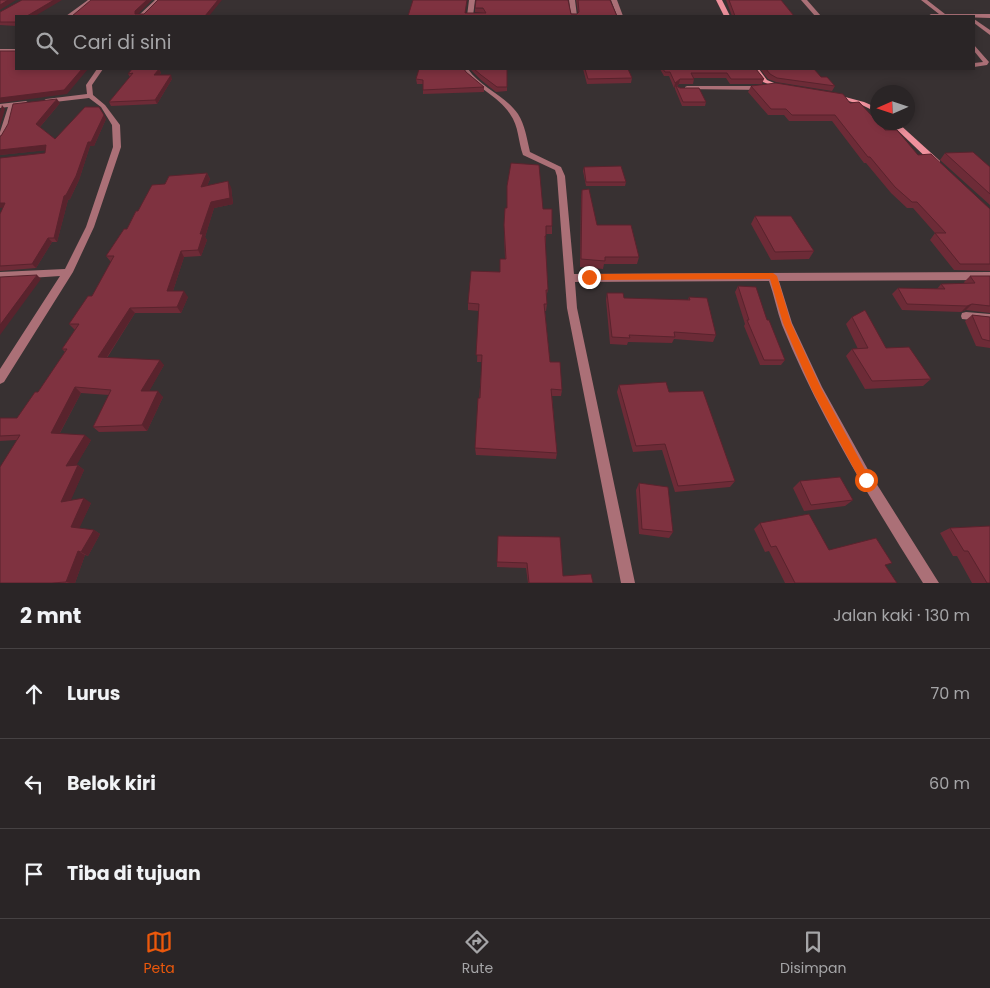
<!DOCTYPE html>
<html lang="id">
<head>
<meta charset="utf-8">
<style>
  :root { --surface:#2a2526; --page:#322d2e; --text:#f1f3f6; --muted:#a5a5a7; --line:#464243; --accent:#ea580c }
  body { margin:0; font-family:Poppins,sans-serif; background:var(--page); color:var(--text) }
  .compass { position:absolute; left:870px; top:85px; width:45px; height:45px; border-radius:50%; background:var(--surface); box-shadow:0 2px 8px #0003; rotate:267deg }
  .stop { position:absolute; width:15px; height:15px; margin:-11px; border:4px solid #ea580c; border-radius:50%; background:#fff }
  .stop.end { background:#ea580c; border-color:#fff; box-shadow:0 1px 5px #0008 }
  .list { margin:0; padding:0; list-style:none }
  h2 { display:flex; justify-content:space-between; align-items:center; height:65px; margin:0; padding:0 20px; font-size:21px }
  h2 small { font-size:16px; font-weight:400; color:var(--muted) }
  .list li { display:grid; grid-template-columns:32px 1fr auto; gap:15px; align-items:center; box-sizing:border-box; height:90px; padding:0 20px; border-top:1px solid var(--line) }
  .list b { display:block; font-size:19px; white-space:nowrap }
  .list em { font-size:16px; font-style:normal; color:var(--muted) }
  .icon { flex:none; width:28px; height:28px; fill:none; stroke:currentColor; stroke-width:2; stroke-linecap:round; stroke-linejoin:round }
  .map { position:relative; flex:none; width:990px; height:583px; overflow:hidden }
  .search { position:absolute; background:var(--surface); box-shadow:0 2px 8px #0003; left:15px; right:15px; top:15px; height:55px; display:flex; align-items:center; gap:12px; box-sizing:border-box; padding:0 18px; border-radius:0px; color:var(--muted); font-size:19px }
  .sheet { height:335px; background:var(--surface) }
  nav { display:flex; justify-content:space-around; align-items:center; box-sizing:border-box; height:70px; border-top:1px solid var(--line); background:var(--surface); font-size:14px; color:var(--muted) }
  nav a { display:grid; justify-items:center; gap:2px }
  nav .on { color:var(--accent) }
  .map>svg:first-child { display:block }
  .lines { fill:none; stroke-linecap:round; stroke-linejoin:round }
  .street { fill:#ab7077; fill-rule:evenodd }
  .secondary { fill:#ef919d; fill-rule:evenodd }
  .wall { fill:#6d2b37 }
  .shaded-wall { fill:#59232d }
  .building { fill:#7f3240; stroke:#59232d }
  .route { fill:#ea580c }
</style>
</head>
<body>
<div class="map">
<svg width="990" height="583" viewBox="0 0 990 583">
  <rect width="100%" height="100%" fill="#383132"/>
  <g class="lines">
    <g class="street">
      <path d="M88,0H94L72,16H66Z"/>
      <path d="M155,0H161L144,16H138Z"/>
      <path d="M469,0H475L473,16H467Z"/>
      <path d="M569,0H575L577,16H571Z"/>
      <path d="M611,0H617L623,16H617Z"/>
      <path d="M801,0H807L821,16H815Z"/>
      <path d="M921,0H927L945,14H990V18L928,16L931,14H939Z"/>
      <path d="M974,19L990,30V35L974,23Z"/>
      <path d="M974,45L989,62L987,65L974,67V63L983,62L974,51Z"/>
      <rect x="0" y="49" width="16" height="4"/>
      <path d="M97,69H103L92,85L93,95L105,105L120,125L121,147L94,227L73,272L4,382L0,384V369L60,276L0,280V272L65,269L86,227L113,147L112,125L101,107L89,98L46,103L43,101L46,99L87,94L86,85Z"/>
      <path d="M462,69H468C481,88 505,95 518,114C525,125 527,139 530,152L561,167L565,176L574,274L990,272V280L779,281L792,323L822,387L871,475L939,583H923C871,500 819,416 782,325C777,311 774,295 769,281L575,282L577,308L635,583H621L567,308L557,176L555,170L523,155C518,142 519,126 510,114C498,95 475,88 462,69Z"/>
      <path d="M687,86H763L766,88L763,90L685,89V87Z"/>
      <path d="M26,101L29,103L28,104L15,106L9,127L3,139H0V132L8,107L0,108V104Z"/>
      <path d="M966,312L990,314V322L962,319L961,316L962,313Z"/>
    </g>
    <g class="secondary">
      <path d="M716,0H722L730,16H724Z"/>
      <path d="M753,69H759L767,80L786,88L783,90L763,82Z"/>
      <path d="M834,94L864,102L878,108V113L860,104L832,97V95Z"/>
      <path d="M889,122H897L940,161V165H934Z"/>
    </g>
  </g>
  <g class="wall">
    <path d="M576,0H610L617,16L466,13H483L475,12V8L577,14L578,13Z"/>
    <path d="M726,0H781L794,16H732Z"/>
    <path d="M0,12L16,16V26L0,25Z"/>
    <path d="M159,69L161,73L159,75L172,79L157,104L111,106L109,102L130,77L128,74Z"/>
    <path d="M408,69H464L466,72L484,87V92L423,94V84H417L416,79L419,70H408Z"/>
    <path d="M470,69H507V91L496,92L481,80Z"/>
    <path d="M583,69H628L632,78L631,83L587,84Z"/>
    <path d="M660,69H756L764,79L762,84H730L726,78H693L694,79L693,84H679L677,86L706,102L705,106H682L675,89V87L674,88L669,76H664Z"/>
    <path d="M760,69H814L821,77L835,86L832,91L776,82L768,79Z"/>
    <path d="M751,86L850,103L885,130L990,209V271L954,270L930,240L935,233L913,208H907L891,193L866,163H864L832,121H789L784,115H768L748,92Z"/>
    <path d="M60,103L40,127L55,139L106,119L94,146H90L79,180L70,199L68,200L57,242H52L36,268L0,271V214L3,208L45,153L46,150L0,155V136Z"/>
    <path d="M945,153L990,167V205L940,160Z"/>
    <path d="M584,167L626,182L625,186H586L583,171Z"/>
    <path d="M207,173L210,179L207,186L231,187L233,204L214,208L205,237L207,240L201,256L184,257L173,291L188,297L181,313H135L107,358L164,365L149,391L163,397L147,431L99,432L93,427L109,395L81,393L60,433L91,440L76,465H78L84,470L70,501L91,503L79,528L94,530L100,534L88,556L85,555L75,583H0L16,440L0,441V418H17L38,392L65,352L62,349L75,330L69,324L92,296L111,262L106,256L127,229L138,211L165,184Z"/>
    <path d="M582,190L597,225L639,257L637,264H604L603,269L580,267L581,197Z"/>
    <path d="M505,208L543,209L552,226V234H546V244H545L548,290L546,297L547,304L546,311H545L550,362L562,390L561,396H552L557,453L556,459L476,455L475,448L482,362H477L479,311L468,310V303L500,272L505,259L504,232Z"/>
    <path d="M755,216L814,251L809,259L771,260L751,224Z"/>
    <path d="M970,276H990V313L966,310L961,312L902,310L892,294L898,288L937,289L941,284H965L964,282Z"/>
    <path d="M738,286L767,320L785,360L781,365H760L744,326L745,324L735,292Z"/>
    <path d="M607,293L624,298L688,300L689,297L716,335L713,342L674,339L672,343L628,342L627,345L610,344L606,300Z"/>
    <path d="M972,315L990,317V348L976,346L965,321Z"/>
    <path d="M852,317L886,348L931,379L923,386L865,389L846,356L852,349H858L846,324Z"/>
    <path d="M619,385L669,392L735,481L730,487L675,492L662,450L633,452L617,392Z"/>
    <path d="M800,481L853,500L845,506L804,511L793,488Z"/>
    <path d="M639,483L673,532L669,538L639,534L636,490Z"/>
    <path d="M760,523L829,550L886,566L897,583H785L769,551L765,552L754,529Z"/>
    <path d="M990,526V583H972L957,556H953L940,533L950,528Z"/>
    <path d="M498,536L563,576L593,583H528L526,568L497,567Z"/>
  </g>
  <g class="shaded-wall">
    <path d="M8,0H16L0,10V5Z"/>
    <path d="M54,0H62L35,16H27Z"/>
    <path d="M147,0H152L137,15L135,14V11Z"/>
    <path d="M218,0H222L209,16H205Z"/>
    <path d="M82,69H88L67,94L0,103V98Z"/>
    <path d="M159,69L161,73L156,79L154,75Z"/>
    <path d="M171,75L172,79L157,104L155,100Z"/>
    <path d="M680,79L679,84L676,86L674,88L675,83Z"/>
    <path d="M57,99L60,103L39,128L36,124Z"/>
    <path d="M2,105L5,109L0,126V112Z"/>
    <path d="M104,115L106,119L94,146H90L79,180L70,199L68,200L57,242L54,238L64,196L88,142Z"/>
    <path d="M46,145L49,150L0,155V150Z"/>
    <path d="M207,173L210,179L204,193L201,187Z"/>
    <path d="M228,181L231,187L233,204L214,208L205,237L207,240L201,256L198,250L200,234L211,202Z"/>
    <path d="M0,203H5L9,207L0,208Z"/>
    <path d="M48,238L52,242L36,268L32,264Z"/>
    <path d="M181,251L184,257L171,297L167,291Z"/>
    <path d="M37,275L41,279L0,335V325Z"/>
    <path d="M184,291L188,297L181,313L177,307Z"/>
    <path d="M972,304L966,310L961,312L967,306Z"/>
    <path d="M130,308L135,313L103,363L98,357Z"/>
    <path d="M160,360L164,365L146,397L141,391Z"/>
    <path d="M75,387L81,393L57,438L51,433Z"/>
    <path d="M158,391L163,397L147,431L142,425Z"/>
    <path d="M85,435L91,440L73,471L66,466Z"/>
    <path d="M78,465L84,470L68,507L61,502Z"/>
    <path d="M84,498L91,503L78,531L71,527Z"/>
    <path d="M94,530L100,534L88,556L81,552Z"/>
    <path d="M78,551L85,555L75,583H70L66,582Z"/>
  </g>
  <g class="building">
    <path d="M0,0H8L0,5Z"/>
    <path d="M22,0H54L27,16H16V22H0V12Z"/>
    <path d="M91,0H147L135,11V14H144L158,0H218L205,16H72Z"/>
    <path d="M413,0H467L465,13H486L483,8H475L476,0H568L571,14H577L579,12L578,0H610L617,16H408Z"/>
    <path d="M729,0H781L794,16H735Z"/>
    <path d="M0,51H16V69H82L64,90L0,98Z"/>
    <path d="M132,69H159L154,75H171L155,100L109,102L133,73L128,74Z"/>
    <path d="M419,69H464L466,72L484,87L423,90V80L416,79Z"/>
    <path d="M474,69H507V87H497L481,75Z"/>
    <path d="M585,69H628L632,78L588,79Z"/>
    <path d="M663,69H756L764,79H731L727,73H691L694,79H680L675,83L670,72H665Z"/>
    <path d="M766,69H814L821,77H827L835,86L777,78L770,74Z"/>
    <path d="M776,83L843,94L850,103L859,102L885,130H897L918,155L931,154L990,209V264H960L935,233H946L917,202H912L895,187L870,157H868L835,115H792L786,109H771L751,86Z"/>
    <path d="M676,86L680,88H699L706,102H683Z"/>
    <path d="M57,99L36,124L55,139L85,107H99L104,115L91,142H88L76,176L66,195L64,196L54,238H48L32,264L0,266V214L5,203H0V158L45,153L46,145L0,150V136H1L8,124L13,104Z"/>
    <path d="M973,152L990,167V194L945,153Z"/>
    <path d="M511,163L539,165L543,209H552V226H546V236H545L548,290H546L547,304H544L550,362H560L562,390L551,389L557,453L475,448L478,398H480L482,355H476L479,304L468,303L471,271L500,272V259H506L504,225L505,208H507V186Z"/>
    <path d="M621,166L626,182H586L584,167Z"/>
    <path d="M207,173L201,187L228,181L230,198L211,202L200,234H203L198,250L181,251L167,291H184L177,307L130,308L98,357L160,360L141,391H158L142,425L93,427L111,390L75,387L51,433L85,435L66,466L78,465L61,502L84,498L71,527L94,530L81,552L78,551L66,582L52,583H0V467L20,435L0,436V418H17L35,392H38L67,349H62L79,324H69L88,296H92L114,256H106L124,229H127L136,211H138L152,185L165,184L169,176Z"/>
    <path d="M589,189L597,225H631L639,257H605V261L581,259L582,190Z"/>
    <path d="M755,216H791L814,251L775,252Z"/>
    <path d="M37,275L0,325V277Z"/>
    <path d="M970,276H990V306L972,304L967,306L907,304L898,288L945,289L941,284L975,283Z"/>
    <path d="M738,286L756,287L767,320H769L785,360H764L747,320H749Z"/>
    <path d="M607,293H623L624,298L690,300L689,297L707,298L716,335L674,332L675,337L629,335L630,338L612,337Z"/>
    <path d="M865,310L886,348L909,347L931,379L872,381L852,349L868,348L852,317Z"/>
    <path d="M972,315L990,317V341L982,339Z"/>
    <path d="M666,382L669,392L703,391L735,481L678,486L665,444L636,446L619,385Z"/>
    <path d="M840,477L853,500L811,505L800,481Z"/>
    <path d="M639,483L668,487L673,532L642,529Z"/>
    <path d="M809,514L829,550L876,538L892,563L885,565L897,583H795L776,546L771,547L760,523Z"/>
    <path d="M990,526V583H987L968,551H964L950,528Z"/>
    <path d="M498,536L560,537L563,576L591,574L593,583H529L527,563L497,562Z"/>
  </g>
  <path class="route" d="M773,273L777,276L791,323L821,388L869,477L871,480L869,484L866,486L862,484L812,390L783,323L770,279L589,280L585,277L589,274Z"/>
</svg>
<svg class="compass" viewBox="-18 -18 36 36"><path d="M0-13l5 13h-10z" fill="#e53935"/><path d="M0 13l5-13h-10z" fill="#a5a5a7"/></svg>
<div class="stop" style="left:866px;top:480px"></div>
<div class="stop end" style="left:589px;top:277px"></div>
<div class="search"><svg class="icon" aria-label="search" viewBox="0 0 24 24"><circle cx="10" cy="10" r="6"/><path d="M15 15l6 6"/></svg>Cari di sini</div>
</div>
<section class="sheet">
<h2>2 mnt<small>Jalan kaki · 130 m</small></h2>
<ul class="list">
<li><svg class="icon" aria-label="ahead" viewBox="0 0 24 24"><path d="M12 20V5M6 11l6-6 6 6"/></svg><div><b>Lurus</b></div><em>70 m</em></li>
<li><svg class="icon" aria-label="left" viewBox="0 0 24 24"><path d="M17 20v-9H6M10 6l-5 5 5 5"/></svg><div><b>Belok kiri</b></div><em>60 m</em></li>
<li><svg class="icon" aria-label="arrive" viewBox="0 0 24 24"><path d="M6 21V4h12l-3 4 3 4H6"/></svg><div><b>Tiba di tujuan</b></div></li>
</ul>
</section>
<nav>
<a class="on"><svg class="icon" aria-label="map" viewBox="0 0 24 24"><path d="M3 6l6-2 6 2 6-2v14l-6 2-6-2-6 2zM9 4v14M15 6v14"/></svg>Peta</a>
<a><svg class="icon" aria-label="directions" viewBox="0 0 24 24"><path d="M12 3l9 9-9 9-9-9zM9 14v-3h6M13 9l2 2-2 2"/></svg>Rute</a>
<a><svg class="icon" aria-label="saved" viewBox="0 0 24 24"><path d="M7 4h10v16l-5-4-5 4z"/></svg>Disimpan</a>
</nav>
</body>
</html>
